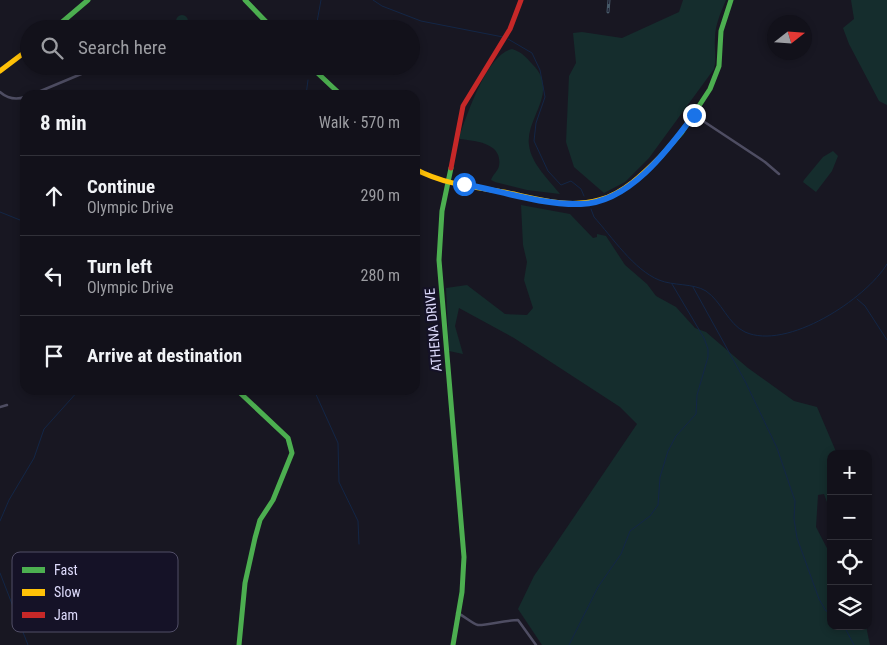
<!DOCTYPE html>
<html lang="en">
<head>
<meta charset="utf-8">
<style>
  :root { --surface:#12111a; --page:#1b1a23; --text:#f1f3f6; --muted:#9c9da2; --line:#313139 }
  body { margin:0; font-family:"Roboto Condensed",sans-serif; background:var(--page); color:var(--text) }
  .controls { position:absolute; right:15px; bottom:15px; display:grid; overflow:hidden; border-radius:10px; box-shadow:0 2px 8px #0003 }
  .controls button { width:45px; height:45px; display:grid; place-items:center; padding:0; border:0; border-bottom:1px solid var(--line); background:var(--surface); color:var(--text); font:25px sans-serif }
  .compass { position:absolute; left:767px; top:15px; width:45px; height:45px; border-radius:50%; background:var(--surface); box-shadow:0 2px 8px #0003; rotate:73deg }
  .stop { position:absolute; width:15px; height:15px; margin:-11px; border:4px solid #1a73e8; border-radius:50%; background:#fff }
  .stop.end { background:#1a73e8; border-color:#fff; box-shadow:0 1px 5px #0008 }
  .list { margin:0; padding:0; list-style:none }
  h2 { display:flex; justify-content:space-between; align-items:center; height:65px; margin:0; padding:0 20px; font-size:21px }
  h2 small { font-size:16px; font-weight:400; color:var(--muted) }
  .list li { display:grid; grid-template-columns:32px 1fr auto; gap:15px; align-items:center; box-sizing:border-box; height:80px; padding:0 20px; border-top:1px solid var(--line) }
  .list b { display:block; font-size:19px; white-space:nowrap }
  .list p { margin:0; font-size:16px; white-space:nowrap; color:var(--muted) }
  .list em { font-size:16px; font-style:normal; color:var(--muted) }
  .icon { flex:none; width:28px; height:28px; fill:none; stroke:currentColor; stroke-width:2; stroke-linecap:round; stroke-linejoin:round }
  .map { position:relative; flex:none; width:887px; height:645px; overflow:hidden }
  .search { position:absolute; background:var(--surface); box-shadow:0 2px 8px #0003; left:20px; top:20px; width:400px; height:55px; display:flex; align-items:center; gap:12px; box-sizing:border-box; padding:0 18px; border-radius:28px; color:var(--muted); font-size:19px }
  .panel { position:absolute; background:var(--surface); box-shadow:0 2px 8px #0003; left:20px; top:90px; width:400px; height:305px; border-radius:15px }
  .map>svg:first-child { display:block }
  .green { fill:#152d2d }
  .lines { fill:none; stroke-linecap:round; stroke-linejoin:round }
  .stream { stroke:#132646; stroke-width:1 }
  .street { stroke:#4e4d62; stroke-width:2.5 }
  .fast { stroke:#4caf50; stroke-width:5 }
  .slow { stroke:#ffc107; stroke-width:5 }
  .jam { stroke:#c62828; stroke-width:5 }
  .rail-casing { stroke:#475a69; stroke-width:3 }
  .rail { stroke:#151227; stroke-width:1; stroke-dasharray:4; stroke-linecap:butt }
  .route { stroke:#1a73e8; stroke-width:6 }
  .labels { text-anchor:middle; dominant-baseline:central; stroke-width:4.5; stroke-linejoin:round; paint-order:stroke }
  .street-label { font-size:14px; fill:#dedbfc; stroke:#151227 }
  .key { fill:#151227; stroke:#514e67; stroke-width:1 }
  .key-label { font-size:14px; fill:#dedbfc }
</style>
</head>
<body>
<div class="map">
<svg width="887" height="645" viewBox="0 0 887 645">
  <rect width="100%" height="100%" fill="#181722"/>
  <g class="green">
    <path d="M683,0H726C721,12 715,25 715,38C714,49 717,58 714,69L649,158L625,182L604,193L574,167L566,142L569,76L576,63L573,33L582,32L622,38L679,12Z"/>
    <path d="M851,0H887V105L879,101L849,44L843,28L854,19Z"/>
    <circle cx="182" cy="21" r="6"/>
    <path d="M512,49C522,52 526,57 533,65C560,92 525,118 529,145C531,164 550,181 560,194L527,190L495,182L491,180C493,174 498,171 499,166C503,143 476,141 460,139V134C468,113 487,54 512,49Z"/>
    <path d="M833,151L838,156L832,171L816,192L803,182L804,180L823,157Z"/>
    <path d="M521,205L570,214L593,238L597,237V234L606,236L625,265L647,284L656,296L676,307L695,328L706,332L748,368L794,401L817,407L837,454H831V513L824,494L818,495L816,527L831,556V626H866L870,645H542L518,609L534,576L637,424L620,407L514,338L459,308L455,326L463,354L449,351L446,288L467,285L505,314L527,315L533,308L524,280L527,262L523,245Z"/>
  </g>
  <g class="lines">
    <g class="stream">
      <path d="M321,0L317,22L323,29"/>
      <path d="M373,0L382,6L421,21L503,37"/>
      <path d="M508,39L532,53L540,70L545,97L536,123L534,141L548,171L561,185L571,181L581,189L584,196"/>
      <path d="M306,95L308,80"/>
      <path d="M591,209L594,217C612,237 634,270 659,280C673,286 693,283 706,291C722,302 728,324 745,332C787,351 866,299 887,264"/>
      <path d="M0,212L25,222"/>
      <path d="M693,287L745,381L777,448L795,501L794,519L797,538L819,599L826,611L831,612"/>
      <path d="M857,299L865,306L887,340"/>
      <path d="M314,390L338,443L339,482L358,521L359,544"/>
      <path d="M0,521L9,500L34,458L44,429L79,390"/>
      <path d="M0,573L28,645"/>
      <path d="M844,626L854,645"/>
      <path d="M569,645L598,587L621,554L630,531L650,516L658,505L660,477L668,451L676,436L696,414L697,395L708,357V349L704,338L672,284"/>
    </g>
    <g class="street">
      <path d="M0,92C8,99 16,100 25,97"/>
      <path d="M31,95L86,72"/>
      <path d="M694,115L765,162L779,174"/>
      <path d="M0,407L7,405"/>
      <path d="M457,613C465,616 471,623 478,625C483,626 508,620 518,620L536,645"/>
    </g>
    <g class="fast">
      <path d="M245,0L273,29"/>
      <path d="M54,29L88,0"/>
      <path d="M310,66L341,95"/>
      <path d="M661,156L682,132L710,89L719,66L721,31L731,0"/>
      <path d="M451,168L442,211L439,260L464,557L462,592L453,645"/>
      <path d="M237,390L288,438L292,453L273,500L260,520L255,538L245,583L239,645"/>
    </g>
    <g class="slow">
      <path d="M0,71L29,49"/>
      <path d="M415,169C443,184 473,187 504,192C535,198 567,209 599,200C623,194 644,173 661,156"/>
    </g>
    <path class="jam" d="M451,168L463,106L510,29L521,0"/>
    <defs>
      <path id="rail" d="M608,12L609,0"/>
    </defs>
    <use href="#rail" class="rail-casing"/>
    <use href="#rail" class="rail"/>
  </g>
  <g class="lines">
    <path class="route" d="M464,184C501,191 542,205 581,204C629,203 668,150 694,115"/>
  </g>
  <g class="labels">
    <g class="street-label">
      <text transform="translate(433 330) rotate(-95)">ATHENA DRIVE</text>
    </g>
  </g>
  <rect x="12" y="552" width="166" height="80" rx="8" class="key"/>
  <rect x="22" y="567" width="23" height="6" fill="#4caf50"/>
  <rect x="22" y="589" width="23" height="7" fill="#ffc107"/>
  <rect x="22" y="612" width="23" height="6" fill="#c62828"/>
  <g class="key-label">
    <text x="54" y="575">Fast</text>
    <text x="54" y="597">Slow</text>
    <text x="54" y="620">Jam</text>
  </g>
</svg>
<div class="controls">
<button>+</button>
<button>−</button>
<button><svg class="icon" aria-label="locate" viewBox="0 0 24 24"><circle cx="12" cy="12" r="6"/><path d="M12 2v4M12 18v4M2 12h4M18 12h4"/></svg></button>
<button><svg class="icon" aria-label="layers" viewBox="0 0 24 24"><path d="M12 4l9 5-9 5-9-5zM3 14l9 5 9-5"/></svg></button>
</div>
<svg class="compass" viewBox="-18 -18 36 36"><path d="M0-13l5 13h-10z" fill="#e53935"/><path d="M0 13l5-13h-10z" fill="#9c9da2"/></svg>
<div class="stop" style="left:464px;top:184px"></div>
<div class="stop end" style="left:694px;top:115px"></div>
<div class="search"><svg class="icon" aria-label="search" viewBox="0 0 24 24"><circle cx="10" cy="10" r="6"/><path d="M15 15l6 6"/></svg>Search here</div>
<section class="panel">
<h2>8 min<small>Walk · 570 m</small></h2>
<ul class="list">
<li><svg class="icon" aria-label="ahead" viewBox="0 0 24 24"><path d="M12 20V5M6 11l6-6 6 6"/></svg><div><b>Continue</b><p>Olympic Drive</p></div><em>290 m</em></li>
<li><svg class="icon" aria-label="left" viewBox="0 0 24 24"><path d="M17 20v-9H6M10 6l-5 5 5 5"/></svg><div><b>Turn left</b><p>Olympic Drive</p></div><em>280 m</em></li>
<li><svg class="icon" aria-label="arrive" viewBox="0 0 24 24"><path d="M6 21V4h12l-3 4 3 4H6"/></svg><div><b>Arrive at destination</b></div></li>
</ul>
</section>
</div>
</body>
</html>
